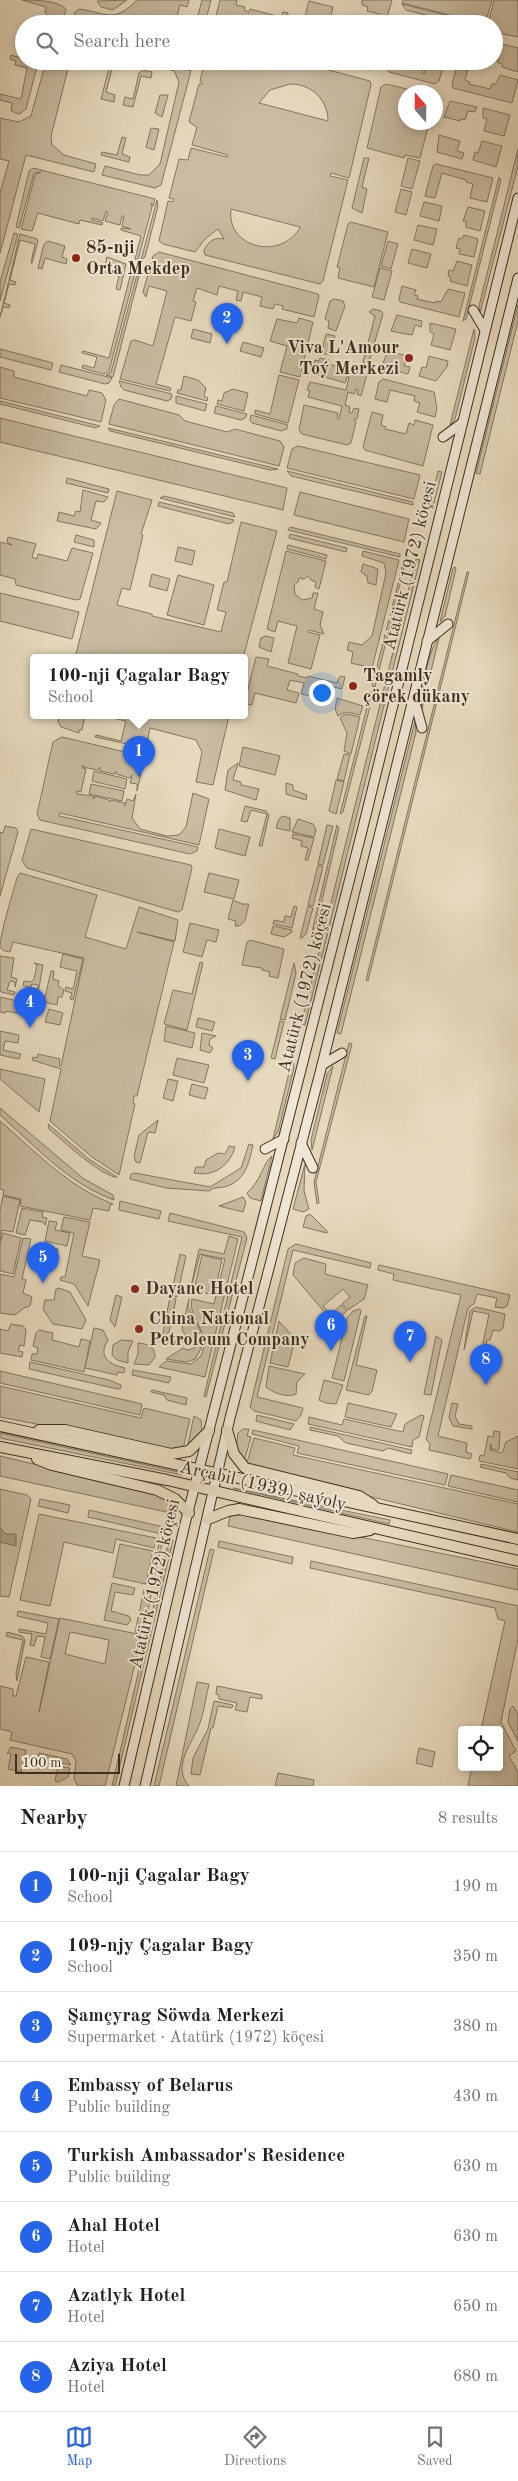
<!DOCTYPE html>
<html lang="en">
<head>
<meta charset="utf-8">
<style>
  :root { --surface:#fff; --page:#f6f6f6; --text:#202124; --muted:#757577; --line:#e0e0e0; --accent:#2563eb }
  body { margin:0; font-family:"Old Standard TT",serif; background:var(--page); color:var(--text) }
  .controls { position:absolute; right:15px; bottom:15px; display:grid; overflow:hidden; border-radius:5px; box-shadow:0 2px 8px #0003 }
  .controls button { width:45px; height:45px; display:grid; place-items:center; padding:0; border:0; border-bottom:1px solid var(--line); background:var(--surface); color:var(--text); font:25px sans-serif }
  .compass { position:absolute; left:398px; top:85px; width:45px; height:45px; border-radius:50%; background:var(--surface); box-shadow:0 2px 8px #0003; rotate:340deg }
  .scale { position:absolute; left:15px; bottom:12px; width:105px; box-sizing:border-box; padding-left:5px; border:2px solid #3e2f1e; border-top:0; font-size:14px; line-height:18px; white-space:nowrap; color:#3e2f1e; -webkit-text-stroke:4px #efe6d4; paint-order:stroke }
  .you { position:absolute; left:321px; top:692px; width:18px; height:18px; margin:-12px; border:4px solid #fff; border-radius:50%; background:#1a73e8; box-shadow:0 0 0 8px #1a73e833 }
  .badge { display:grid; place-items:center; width:32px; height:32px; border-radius:50%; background:var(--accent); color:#fff; font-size:16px; font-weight:700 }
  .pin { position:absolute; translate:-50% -41px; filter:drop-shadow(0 1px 2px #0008) }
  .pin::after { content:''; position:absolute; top:26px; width:18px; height:15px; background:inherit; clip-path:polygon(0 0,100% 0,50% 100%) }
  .popup { position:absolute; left:30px; top:654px; width:218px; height:65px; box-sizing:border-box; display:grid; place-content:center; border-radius:5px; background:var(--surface); filter:drop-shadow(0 1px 4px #0005); font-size:16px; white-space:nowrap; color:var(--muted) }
  .popup b { font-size:19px; color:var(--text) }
  .popup::after { content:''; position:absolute; left:50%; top:100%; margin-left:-10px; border:10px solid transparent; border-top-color:var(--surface) }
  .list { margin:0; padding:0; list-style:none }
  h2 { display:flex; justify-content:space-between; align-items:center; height:65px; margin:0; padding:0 20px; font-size:21px }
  h2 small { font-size:16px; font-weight:400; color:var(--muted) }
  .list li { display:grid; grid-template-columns:32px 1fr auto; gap:15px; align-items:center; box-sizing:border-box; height:70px; padding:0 20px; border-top:1px solid var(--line) }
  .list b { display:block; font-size:19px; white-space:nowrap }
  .list p { margin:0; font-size:16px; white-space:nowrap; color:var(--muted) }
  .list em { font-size:16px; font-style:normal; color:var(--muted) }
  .icon { flex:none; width:28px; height:28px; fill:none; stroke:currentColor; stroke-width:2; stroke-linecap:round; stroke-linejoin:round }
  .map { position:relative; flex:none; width:518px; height:1786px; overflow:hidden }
  .search { position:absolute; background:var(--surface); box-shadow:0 2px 8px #0003; left:15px; right:15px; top:15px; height:55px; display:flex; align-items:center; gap:12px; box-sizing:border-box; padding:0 18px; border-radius:28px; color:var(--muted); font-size:19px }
  .sheet { height:625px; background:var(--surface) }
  nav { display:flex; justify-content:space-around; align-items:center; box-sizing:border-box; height:70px; border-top:1px solid var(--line); background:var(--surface); font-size:14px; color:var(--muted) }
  nav a { display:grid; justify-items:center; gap:2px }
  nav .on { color:var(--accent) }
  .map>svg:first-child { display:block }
  .green { fill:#c9bca2; stroke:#847660; fill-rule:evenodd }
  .water { fill:#ad9f87; stroke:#81725d }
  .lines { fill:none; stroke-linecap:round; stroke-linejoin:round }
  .secondary-casing { stroke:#3e2f1e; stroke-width:11 }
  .primary-casing { stroke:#3e2f1e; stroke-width:12 }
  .secondary { stroke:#efe6d4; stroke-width:9 }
  .primary { stroke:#e6d9bd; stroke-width:10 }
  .poi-dot { fill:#8f2418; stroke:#efe6d4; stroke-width:2 }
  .labels { text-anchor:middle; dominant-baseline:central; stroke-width:4; stroke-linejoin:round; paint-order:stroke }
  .poi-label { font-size:18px; font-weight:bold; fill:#3e2f1e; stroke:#efe6d4; text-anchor:start }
  .street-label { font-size:18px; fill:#3e2f1e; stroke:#efe6d4 }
</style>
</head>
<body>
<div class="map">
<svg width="518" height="1786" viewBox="0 0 518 1786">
  <rect width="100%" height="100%" fill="#e6d9bd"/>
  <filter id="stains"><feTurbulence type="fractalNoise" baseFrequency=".004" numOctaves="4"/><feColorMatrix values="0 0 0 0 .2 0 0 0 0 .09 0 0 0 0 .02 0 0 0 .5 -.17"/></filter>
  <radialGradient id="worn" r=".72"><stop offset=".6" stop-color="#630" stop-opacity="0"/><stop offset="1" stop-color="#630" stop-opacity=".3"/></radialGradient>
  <g class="green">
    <path d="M22,0C35,0 57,0 66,9L64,16L57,19L48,16L45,12L46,7Z"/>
    <path d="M127,0L113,10L101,7L97,1Z"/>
    <path d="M137,0H189L187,7L180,5L175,24H77L73,19L75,12L79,9C108,13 113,24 137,0Z"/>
    <path d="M202,0H211L205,23H196Z"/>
    <path d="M220,0H237L236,5L245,7L244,10L249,12L250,9L281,17L283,12L288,13L287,24H214Z"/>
    <path d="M362,0H392L385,24H377L379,14L367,11L368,7L362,5Z"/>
    <path d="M403,0H492L485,24L402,3Z"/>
    <path d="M494,0H518V37L494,32V24H488Z"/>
    <path d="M309,1L333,7L329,24H303Z"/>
    <path d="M402,4L482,24H462L406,10Z"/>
    <path d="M494,42L518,48V72L502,67V64L497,62L500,51L494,49Z"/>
    <path d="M11,55L24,59V61L38,63L26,109L19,114L11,111L12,103L0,100V94L21,99L27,68L15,65L16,61L10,59Z"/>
    <path d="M46,61H70L51,136L52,145L64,155L96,164L94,172L26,155L0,253V193L9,161L0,159V118L19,122L31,116Z"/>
    <path d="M101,61H110L113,65L106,92L115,95L114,102L101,99L109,68L100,65Z"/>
    <path d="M145,61H177L187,64L186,69L191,71L161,185L155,188L102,175L105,166L140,175H149L160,164L179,82L174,71Z"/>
    <path d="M205,61H295L370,81L371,85L349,178L331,173L330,176L348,180L323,281L320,284L205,255L204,250C209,241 214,237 224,239L218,229L205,239L195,252L163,244L159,241L168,201L173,202L174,199L169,198L179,159L188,160L191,148L227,157L228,155L192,145L197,127L189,122L199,84H203L200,81ZM290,84C312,84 328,100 328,121L259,103L270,90ZM231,209L300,227V228C280,261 226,248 231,209Z"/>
    <path d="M335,61H376L375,68L370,70Z"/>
    <path d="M388,61L423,68L422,73L424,74L427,61L436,62L437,66L438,63L444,64L439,81L435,84L389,72L386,68Z"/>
    <path d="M457,66L468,69L465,80L470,82L469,84L490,89L492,84H496L500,75L518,80L512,103L453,88L452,84Z"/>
    <path d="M143,70L152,72L151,78L141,76L133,107L123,105L125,97L133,99L139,73Z"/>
    <path d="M386,84L419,92H406V122L429,123L420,158L405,155L404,158L367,148L381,87Z"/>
    <path d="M160,95H168L162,117L155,113Z"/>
    <path d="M450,101L477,107L475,112L468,111L465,120L461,119L460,121L444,117Z"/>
    <path d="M483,108L510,115L504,136L484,131L487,119L483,118Z"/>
    <path d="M151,128L159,129L154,150L146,147Z"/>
    <path d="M439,135L460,141L457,151L464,153L462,159L437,152Z"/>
    <path d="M122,137L126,138L122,154L130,157L129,162L101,155L102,152L117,155Z"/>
    <path d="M482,141L502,146L496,167L473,160L475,152L478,153Z"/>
    <path d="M518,149V166L480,313L479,306Z"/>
    <path d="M364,158H369L362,187L367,189L362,213L352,208Z"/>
    <path d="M408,158L420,161L412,189L401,186Z"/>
    <path d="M436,164L493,178L487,202L470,198L473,184L466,182V180L442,173L435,198L425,196L433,166Z"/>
    <path d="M33,168L155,199L153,206L151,203L152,207L138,260L135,259L141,236L121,230V228L131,229L122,226L124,216H122L120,225L105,221L108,212L106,211L103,221L92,218V220L103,223L102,225L80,220L79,224L38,213L32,231L21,229L35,175L41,172L34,173L19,228L16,227L29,171Z"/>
    <path d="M499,177L501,180L466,319L463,321Z"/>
    <path d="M401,189L412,192L406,215L395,212Z"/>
    <path d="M157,200L158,206L145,257L141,260Z"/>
    <path d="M424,202L442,206L439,221L420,216Z"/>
    <path d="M468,207L485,211L480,231L466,227V221H463Z"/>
    <path d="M351,222L388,232L374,287L338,278L340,268L337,267L348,224Z"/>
    <path d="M418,225L437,229L433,245L414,240Z"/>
    <path d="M14,233L18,234L0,301V282Z"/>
    <path d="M20,234L37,239L38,241L32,263H31L35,244L20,240L10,280L16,282L15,285L9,284L4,303L10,305L9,308L3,307L0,317Z"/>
    <path d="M464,235L478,239L474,257L459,254L460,249L456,248L459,238L462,239Z"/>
    <path d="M48,241L65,246L62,257L67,259L66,264L45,258L42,269L38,268L44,244Z"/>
    <path d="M388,241L398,244L391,269L381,266Z"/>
    <path d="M412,249L431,254L427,268L408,263Z"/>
    <path d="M159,252L318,294L319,296L314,317L282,309L283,306L275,304L273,309L260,306L262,297L243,292L241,301L236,300L238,291L219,286L217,295L197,288L193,301L196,302L191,321L175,317L156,384L171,388L170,391L120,379L131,341L135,340L153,346L167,291L149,286L146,297L143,292L153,256Z"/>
    <path d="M107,257L126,264L120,290L116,289L119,276L98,271L99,268L104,269Z"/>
    <path d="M457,261L472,265L467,286L450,281L451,277L448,276L449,270L453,271Z"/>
    <path d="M133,265L137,266L109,371L104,374L82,368L83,365L94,368L97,357L82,353L83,351L109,358Z"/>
    <path d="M139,267L140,272L113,377L106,375L111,372Z"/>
    <path d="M380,268L392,271L384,300L372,297Z"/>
    <path d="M402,286L416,290L414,295L418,296L417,299L435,303L436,301L441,302L448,289L465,293L459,317L400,302L399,299Z"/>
    <path d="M335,299L343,301L345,306L336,331L328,328L329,321L325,319L330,301Z"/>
    <path d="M518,305V321L480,474L476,473Z"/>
    <path d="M373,309L381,311L383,314L368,365L363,362L375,316L369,312Z"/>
    <path d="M397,315L422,321L421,327L415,325L412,335L391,331Z"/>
    <path d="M299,318L313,322L300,377L280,372L287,346L270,341L277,319L297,323Z"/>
    <path d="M430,323L456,329L450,350L431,345L434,334L430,332Z"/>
    <path d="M193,329L212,334L210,343L191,338Z"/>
    <path d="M474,329L475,338L455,419L450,425Z"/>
    <path d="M326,334L335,336L330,355L321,353Z"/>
    <path d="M243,342L264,348L261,357L240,351Z"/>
    <path d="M0,349L53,363L51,370L0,357Z"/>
    <path d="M388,351L407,356L404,366L410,367L408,374L385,368L383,363Z"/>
    <path d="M429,356L448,361L447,367L436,381L419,376L422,367L426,368Z"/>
    <path d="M320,358L329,360L328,364L367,374L361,396L357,394L358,390L356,389L354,394L348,392L345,405L350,407L349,412L352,413L354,408L359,409L357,419H354L356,422L351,443L347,445L302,434L299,430L304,405L338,413L337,418L339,419L342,406L308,397L310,391L307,390L310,382L346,390L349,377H347L345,383L312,373L315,360L319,361Z"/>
    <path d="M61,365L112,378L109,383L105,384L59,372Z"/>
    <path d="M0,367L14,371V377L87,396L89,390L102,393L106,400L101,422L0,398Z"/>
    <path d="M279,375L299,380L288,423L255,414V410L270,414Z"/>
    <path d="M184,376L198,380L206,388L204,396L208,398L207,401L177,393L178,390H181Z"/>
    <path d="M383,379L434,392L437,408L435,417L417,412L420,403L414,401L415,396L390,390L387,402L375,399L379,382Z"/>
    <path d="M119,381L172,394L171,399L167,401L124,390L121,387Z"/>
    <path d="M233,389L248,393L244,411L217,404L218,400L222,401L224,393Z"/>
    <path d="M176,396L207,404L205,411L176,403Z"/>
    <path d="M119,399L179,415L185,421L227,432L235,429L280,441L284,447L279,466L109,424L114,405Z"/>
    <path d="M0,401L100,426L96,428L0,404Z"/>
    <path d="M216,406L247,414L245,418L241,420L214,413Z"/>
    <path d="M372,412L383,415L381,425L386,427L385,429L406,434L409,423L414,425L415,420L433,425L423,466L365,450L363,447Z"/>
    <path d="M251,415L288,425L287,429L281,431L252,423L250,420Z"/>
    <path d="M0,418L287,488L283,510L0,442Z"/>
    <path d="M108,428L278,469L270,470L110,431Z"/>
    <path d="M298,446L420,475L414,499L287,468L292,449Z"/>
    <path d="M287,471L413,502V505L291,476Z"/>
    <path d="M438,471L442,472L432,510L429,508Z"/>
    <path d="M67,478L109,489L108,493L66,483Z"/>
    <path d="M83,490L108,497L104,502L96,501L91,520L101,523L96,529L57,521L59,512L74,516L76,511L80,512Z"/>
    <path d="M117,491L152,500L141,534L143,535L130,590L122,588L117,605L152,614V616L221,632L226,612L217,610L224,582H227L241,522L277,531L243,658H75Z"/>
    <path d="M300,492L409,519L404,542L294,515Z"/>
    <path d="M164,496L233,513L235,517L160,498Z"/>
    <path d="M159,502L234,520L233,522L229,524L158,506Z"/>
    <path d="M290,527L400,554V557L288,530Z"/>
    <path d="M290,534L347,548L346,552L289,538Z"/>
    <path d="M76,535L94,540V547L74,542Z"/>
    <path d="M8,537L36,544L32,557L37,559L38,554L67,561L72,548L93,553L80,599L76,600L16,585L15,579L0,575V542L12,545L7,542Z"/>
    <path d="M288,545L327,555L326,559L287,549Z"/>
    <path d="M178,547L195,551L192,565L175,561Z"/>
    <path d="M286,551L326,561L319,589L315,587L316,582L311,580L308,576L304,579L299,578L298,582L294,585L295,594L302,600L312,598L313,593H318L314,609L323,612L320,625L324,634L309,630L308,632L320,635L311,669L288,663L297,626L278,621L275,632L267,629Z"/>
    <path d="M363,551L399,560L372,668L351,663L353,652L347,650L349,642L362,645L372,636L386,573L384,563L362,556Z"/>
    <path d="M405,556L406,560L375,687L372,686Z"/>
    <path d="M416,559L420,560L305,1025L301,1024Z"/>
    <path d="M363,564L378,569L376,585L368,583L367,576L361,572Z"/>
    <path d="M455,567L456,569L445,616L440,622L453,568Z"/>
    <path d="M467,572H469L368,981L366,980Z"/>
    <path d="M152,574L170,579L167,591L149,586Z"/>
    <path d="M178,575L214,585L204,625L167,615Z"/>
    <path d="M0,593L79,612L72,639L0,621Z"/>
    <path d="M266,636L274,638L271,652L259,647L261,638Z"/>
    <path d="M439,638L422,709C419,696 429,647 439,638Z"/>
    <path d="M256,657L269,659L267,666L298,674V676L307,678L308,676L337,683L340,676L345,677L342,689L321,684L318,697L313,699L315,686L311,696L301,694L304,683L290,680L287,690L299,693L296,703L255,693L252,705L247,704L245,701Z"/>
    <path d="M371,691H374L343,812L340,814Z"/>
    <path d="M337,698L363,706L360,715L346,712L338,716L335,709Z"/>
    <path d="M346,714L360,717L351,754L344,751L347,733L340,718Z"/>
    <path d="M59,716H85L82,730H79V733L61,727L58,722Z"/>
    <path d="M103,716H229L213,785L196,782L202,752L196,740L150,728L147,744L141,747L95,737L96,735L121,741L126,721Z"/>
    <path d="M415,721L416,732L341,1034L337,1033Z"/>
    <path d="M62,737L142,756L144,761L137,791V784L130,783L132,775L130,778L116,774V771L114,774L100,771V767L98,770L83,767V765L82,768L86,769L81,792L77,791V794L93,796L94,799L95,796L109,800L110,802L111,800L125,803V806L127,799L133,801L136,794L132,818L140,829L167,836L179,835L186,827L193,793L209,799L199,845L60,813L59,816L198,847L197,851L190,854L40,820L37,814L53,742Z"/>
    <path d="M243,747L280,756L275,775L239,766Z"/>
    <path d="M344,754L350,755L344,781L337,779Z"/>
    <path d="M238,763L233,780L241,782V785L259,789L256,800L225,790L228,770Z"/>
    <path d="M94,771L127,779L125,789L92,781Z"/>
    <path d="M336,780L344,782L336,814L329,811Z"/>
    <path d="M286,783L293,785V790L307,795L306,800L286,794Z"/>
    <path d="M91,784L124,791L122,801L89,794Z"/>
    <path d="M245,806L266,811L269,815L262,846H259L267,814L251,810L247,822L241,821Z"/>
    <path d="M283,816L290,818V831L276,828L279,819Z"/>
    <path d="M298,819L313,824L316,830L314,837L292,832Z"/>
    <path d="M327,825L333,826L323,865L318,864Z"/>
    <path d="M337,825L339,828L316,926L312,932Z"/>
    <path d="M5,826L16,828L18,832L0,896V832L3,833Z"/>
    <path d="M31,829L191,865L192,868L182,910L178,912L27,868L22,860Z"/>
    <path d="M219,829L250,837L245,856L215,848Z"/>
    <path d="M293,834L314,838L308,860H305L308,848L301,846L302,841L292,838Z"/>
    <path d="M318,865L323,867L313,906L308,905Z"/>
    <path d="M20,873L97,895L85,937L126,949L139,907L178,920L175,941L137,932L174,942L137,1096H134L133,1103L135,1104L119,1175L92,1157L50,1121L61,1069L32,1060L33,1057L37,1058L38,1054L60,1059L59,1065L61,1066L84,958L13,942L10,952C6,951 2,951 0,947C0,934 13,892 17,878Z"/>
    <path d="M209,873L239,880L234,899L204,892Z"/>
    <path d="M233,900L242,904H249C246,913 247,927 235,926L236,921L228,919Z"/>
    <path d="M294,906L297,907L292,928L273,924L274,920L284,922L285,916L291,917Z"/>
    <path d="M308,906L313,908L306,934L302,938H300Z"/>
    <path d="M190,923L219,930L216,942L207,940L202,957L183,952Z"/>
    <path d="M273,926L292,930V932L284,937L271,934Z"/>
    <path d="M250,940L284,949L278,978L269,976L270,972L262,970V968L242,965L247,942Z"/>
    <path d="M63,954L83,959L73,1000L70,999L72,993L65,991L66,987L73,989L77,971L60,967Z"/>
    <path d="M0,956L14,958L11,977L17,979L15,987V982L10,981L7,990L15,992L14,995L1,992L0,989Z"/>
    <path d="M200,962L203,963L187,1030L164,1024L173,990L192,994Z"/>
    <path d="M34,963L43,965L37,999L30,997V995L36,996L38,985L32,984L31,987L23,986L24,981L31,982L34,979L37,965Z"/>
    <path d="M294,963L296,973L285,1020L280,1019Z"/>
    <path d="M51,971H54L53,979L59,981L58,986L64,990L62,997H58L57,1005L44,1002Z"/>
    <path d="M0,997L26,1003L27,1006L22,1014L6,1011L5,1013L0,1012Z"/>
    <path d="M49,1009L63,1013L60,1025L45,1022Z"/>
    <path d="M198,1018L215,1022L212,1031L196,1027Z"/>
    <path d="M280,1021L284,1022L275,1059L271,1058Z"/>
    <path d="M166,1026L195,1033L192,1048L164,1041Z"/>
    <path d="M0,1031L19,1035L18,1043L5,1041L3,1050L21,1054L19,1059L0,1055Z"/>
    <path d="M202,1033L216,1036L210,1039L209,1045L213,1048L210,1053L200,1050Z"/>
    <path d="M349,1043L352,1044L316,1182L319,1203L317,1204L314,1182Z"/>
    <path d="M293,1056L294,1068L278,1132L273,1139Z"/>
    <path d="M177,1058L209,1065L204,1083L173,1075Z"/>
    <path d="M333,1066L312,1150L311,1140L327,1074Z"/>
    <path d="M0,1069L45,1079L39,1112L0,1079Z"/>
    <path d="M168,1079L178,1081L173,1101L163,1098Z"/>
    <path d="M192,1084L208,1088L205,1099L189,1095Z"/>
    <path d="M0,1108L84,1179L113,1195L114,1200C69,1184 35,1146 0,1115Z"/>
    <path d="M158,1120L155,1133L148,1132L140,1163L136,1162L134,1157L139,1135Z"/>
    <path d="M0,1121C35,1151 68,1187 113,1204L110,1205L109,1211L93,1208L90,1220L20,1206L21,1199L3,1195L4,1190L0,1189Z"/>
    <path d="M48,1124L90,1160L117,1177C103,1178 61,1139 49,1129Z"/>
    <path d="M249,1144L253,1145C249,1163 245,1182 224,1187C218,1188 214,1187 209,1191L166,1188L130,1179L131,1174L135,1173L210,1187L241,1168Z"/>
    <path d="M229,1146L235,1147C230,1166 213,1177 194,1173L196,1167H204L206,1160L218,1153L225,1154Z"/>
    <path d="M272,1156L261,1201L250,1198L247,1193C261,1181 263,1163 272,1156Z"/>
    <path d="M305,1164L304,1191L309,1209L303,1212L293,1209Z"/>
    <path d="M3,1196L20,1200L13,1232L2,1230L0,1241V1211Z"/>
    <path d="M243,1197L246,1202L243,1212L219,1206Z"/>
    <path d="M120,1201L161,1211L159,1219L119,1210Z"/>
    <path d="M22,1208L43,1212L42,1217L47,1218L45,1225L43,1222L30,1220L25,1235L16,1233Z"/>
    <path d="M170,1213L244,1232L247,1238L206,1397L204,1396L242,1237L168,1221Z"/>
    <path d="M310,1214L327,1231V1233L303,1227L306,1216Z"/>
    <path d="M64,1217L90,1222L82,1256L100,1260L88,1306L74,1284L60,1280L61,1277H65L74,1233L61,1230Z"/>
    <path d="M49,1221L57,1222L55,1230L70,1233L67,1246L45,1241Z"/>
    <path d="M3,1233L21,1238L13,1274L0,1271V1244Z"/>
    <path d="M229,1236L238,1239L205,1377L159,1367L166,1361L191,1364L201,1356C212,1330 187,1319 192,1299L214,1304L225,1259L200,1254L189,1296L199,1249L224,1254Z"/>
    <path d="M23,1238L31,1239L22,1279L26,1280L23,1293L32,1297L30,1306L24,1308L15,1315L0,1313V1274L14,1277Z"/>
    <path d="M296,1244L371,1263L370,1268L293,1250L257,1397L303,1408L301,1415L296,1421L254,1411L250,1407L288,1249Z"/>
    <path d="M180,1254L186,1256L177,1297L171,1295Z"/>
    <path d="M202,1255L222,1260L214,1295L194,1290Z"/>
    <path d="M304,1258L326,1264L325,1274L368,1285L364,1299L348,1310L342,1304L350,1297L343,1289L323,1306L331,1314L341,1305L347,1311L333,1322L293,1275L295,1263Z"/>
    <path d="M379,1265L510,1295L507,1306L503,1308L495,1307L497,1298L477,1294L474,1304L468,1308L438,1436L467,1443L466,1452L472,1454L470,1459L429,1450L430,1444L426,1439L461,1295L393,1280L394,1274L378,1270Z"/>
    <path d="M59,1288L70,1292L86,1320L82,1329L53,1324L43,1309L45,1300H54L56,1289Z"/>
    <path d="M116,1295L122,1297L115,1327L110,1320Z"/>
    <path d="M170,1297L176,1299L169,1332L162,1338Z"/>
    <path d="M189,1299L188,1307L201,1332L194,1337L185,1335L182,1329Z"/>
    <path d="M476,1307L505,1314L503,1328L500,1331L493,1330L490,1340H487L486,1345L483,1344L489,1314L473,1311L464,1350L470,1311Z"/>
    <path d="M360,1309L361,1311L344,1381L332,1378L347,1318L353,1311Z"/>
    <path d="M365,1316H367L356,1365L377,1370L372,1391L369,1395L346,1390Z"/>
    <path d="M279,1321L295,1339L288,1367L270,1363Z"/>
    <path d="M11,1324L23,1326L26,1330L24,1346L20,1345L18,1351L23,1352L22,1357L0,1353V1329L8,1331Z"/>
    <path d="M94,1328L103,1330L108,1340C97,1357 110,1365 125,1368L124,1373L118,1372L117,1375L85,1368Z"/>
    <path d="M39,1330L53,1333L52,1340L79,1347L81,1339L90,1341L84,1372L31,1360L32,1354H37L38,1348L33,1346L36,1333Z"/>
    <path d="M202,1336L201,1349L195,1359L187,1362L166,1359L183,1348L187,1350L193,1349L196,1345V1339Z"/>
    <path d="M436,1336L442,1340L431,1395L424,1394Z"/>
    <path d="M121,1340L133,1341L128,1352V1363L117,1360L112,1355L113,1345Z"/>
    <path d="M138,1343C148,1344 155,1346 155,1357L149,1365L134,1364L138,1354Z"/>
    <path d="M30,1362L109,1380L121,1385V1388L118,1389L29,1369Z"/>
    <path d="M269,1366L305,1374L297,1382L296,1394C287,1398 273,1393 266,1387Z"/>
    <path d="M133,1370L171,1377L169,1383L132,1375Z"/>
    <path d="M0,1371L142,1404L140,1415L0,1383Z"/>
    <path d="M324,1380L343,1385L336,1404L326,1403L319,1400Z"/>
    <path d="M0,1386L141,1418L144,1408L190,1419L183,1449L177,1451L0,1417Z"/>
    <path d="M152,1390L187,1398L186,1405L167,1400L164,1395L151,1392Z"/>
    <path d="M348,1403L397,1414L391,1427L345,1417Z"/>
    <path d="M452,1403L458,1404L455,1416L459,1424L472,1426V1429L453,1426L449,1417Z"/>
    <path d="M257,1415L294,1424L290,1430L256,1421Z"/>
    <path d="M421,1415L424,1416L419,1437L413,1440L412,1447L308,1424L309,1417L342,1425L344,1419L403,1432L405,1424Z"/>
    <path d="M194,1416L201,1420L202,1430L187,1448Z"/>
    <path d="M310,1427L412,1450L411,1454L388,1448L383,1451L346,1443L338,1436L310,1430Z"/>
    <path d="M243,1429H249L247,1436L251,1437L245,1458L242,1460L236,1449L238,1433Z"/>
    <path d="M253,1430L448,1474L445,1485L297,1453L299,1446L252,1434Z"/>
    <path d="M494,1431L500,1432L499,1450L491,1449V1444L490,1450L502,1453L506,1442L518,1436V1469L479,1461L480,1455L484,1456L488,1436L493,1437Z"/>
    <path d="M0,1433L183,1473L182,1475L0,1438Z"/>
    <path d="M254,1438L295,1448L293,1455L518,1504V1532L255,1469L244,1462L248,1459Z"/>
    <path d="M0,1456L153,1492L178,1506L171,1513L0,1476Z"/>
    <path d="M481,1464L518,1472V1480L510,1478L506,1473L480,1467Z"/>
    <path d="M451,1475L518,1490V1502L448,1486Z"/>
    <path d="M233,1488L390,1520L389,1524Z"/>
    <path d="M0,1489L27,1495L31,1499L9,1597L0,1596Z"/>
    <path d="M40,1499L70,1505L68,1513L38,1506Z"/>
    <path d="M89,1510L168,1528L166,1535L88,1517Z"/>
    <path d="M39,1514L156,1538L154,1548L116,1539L113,1553L64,1542L50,1606L20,1600Z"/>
    <path d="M247,1514L518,1569V1590L228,1526L230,1516Z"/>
    <path d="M160,1538H163L153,1585L150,1584Z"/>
    <path d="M169,1540H173L115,1786H112Z"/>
    <path d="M219,1541L293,1557L292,1564L218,1547Z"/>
    <path d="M120,1544L153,1551L146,1584L113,1577Z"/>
    <path d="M210,1549L214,1550L159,1786H154Z"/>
    <path d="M311,1561L518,1606V1639L501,1722L516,1751L509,1756L518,1772V1786H468L472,1767H499V1730H481L505,1621L498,1619L495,1608L310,1568Z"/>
    <path d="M112,1583L135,1588L133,1595L115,1592L111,1611L129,1616L131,1620L127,1625L104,1620Z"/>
    <path d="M144,1590L152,1591L143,1633L135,1632Z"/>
    <path d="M18,1611L59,1619L50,1659L41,1657L45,1637L37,1636L34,1646L30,1645L32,1634L19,1632V1629L46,1634L48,1623L17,1616Z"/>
    <path d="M60,1618L142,1635L105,1786H78L74,1779L76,1761L72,1754L10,1740L12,1732L0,1729V1686L13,1689V1696H16L26,1657L49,1662L39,1712ZM70,1632L109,1640L105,1664L65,1654Z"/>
    <path d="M7,1632L22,1636L25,1640L17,1681L16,1673L23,1640L6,1636Z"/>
    <path d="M197,1682L209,1684C206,1697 204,1711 200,1723C193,1743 171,1766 189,1786H176Z"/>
    <path d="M217,1686L262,1695V1699L250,1697L247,1712L235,1710L237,1703L219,1699V1695L216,1694Z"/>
    <path d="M214,1701L233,1705L232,1708L218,1706L213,1728H211L200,1775L191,1774L193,1758L208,1729Z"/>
    <path d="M513,1706L518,1714V1741L508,1722L510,1709Z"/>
    <path d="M11,1747L26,1750L21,1772L8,1769L11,1754L7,1753Z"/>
    <path d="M419,1748L435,1752L432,1767L416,1763Z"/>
    <path d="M39,1753L67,1759L71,1765L38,1758Z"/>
    <path d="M58,1766L70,1768L68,1777L58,1782L55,1781Z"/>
    <path d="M278,1773L314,1780L313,1786H275Z"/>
  </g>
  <g class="water">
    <path d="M40,1246L58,1249L57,1258L38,1254V1252L35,1251L36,1247L39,1248Z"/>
    <path d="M0,1527L5,1534H16V1546L0,1542Z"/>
  </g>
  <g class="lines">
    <defs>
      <g id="secondary">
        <path d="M473,310L485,330"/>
        <path d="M443,437L462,423"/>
        <path d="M427,641L448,624"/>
        <path d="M414,699L422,728"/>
        <path d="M322,1065L342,1053"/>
        <path d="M301,1143L313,1168"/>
        <path d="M265,1149L284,1139"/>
        <path d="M124,1786L185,1524L363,827L518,198"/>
        <path d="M145,1786L230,1418L322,1065L518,278"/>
      </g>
      <g id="primary">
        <path d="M0,1426L518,1539"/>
        <path d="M39,1430H65L171,1454L189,1451L209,1431"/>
        <path d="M227,1430L234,1454L245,1468L359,1496L373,1505"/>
        <path d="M0,1447L167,1480L518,1561"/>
        <path d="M37,1459L52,1465L157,1490L175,1499L189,1513"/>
        <path d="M208,1519L228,1511L239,1509L353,1533L370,1530"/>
      </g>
    </defs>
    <use href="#secondary" class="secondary-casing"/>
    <use href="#primary" class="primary-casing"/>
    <use href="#secondary" class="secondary"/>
    <use href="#primary" class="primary"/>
  </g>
  <g class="poi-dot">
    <circle cx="76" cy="258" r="5"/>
    <circle cx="409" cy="358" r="5"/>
    <circle cx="353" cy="686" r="5"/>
    <circle cx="135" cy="1289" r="5"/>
    <circle cx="139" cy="1329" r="5"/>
  </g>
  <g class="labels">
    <g class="poi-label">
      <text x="86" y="248">85-nji<tspan x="86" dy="21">Orta Mekdep</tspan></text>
      <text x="399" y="348" text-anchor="end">Viva L'Amour<tspan x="399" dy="21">Toý Merkezi</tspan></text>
      <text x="363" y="676">Tagamly<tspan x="363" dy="21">çörek dükany</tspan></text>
      <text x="145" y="1289">Dayanc Hotel</text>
      <text x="149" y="1319">China National<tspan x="149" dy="21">Petroleum Company</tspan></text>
    </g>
    <g class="street-label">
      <text transform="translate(410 566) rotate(-76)">Atatürk (1972) köçesi</text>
      <text transform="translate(305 988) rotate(-76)">Atatürk (1972) köçesi</text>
      <text transform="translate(263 1486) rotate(13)">Arçabil (1939) şaýoly</text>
      <text transform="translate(155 1584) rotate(-77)">Atatürk (1972) köçesi</text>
    </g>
  </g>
  <rect width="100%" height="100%" filter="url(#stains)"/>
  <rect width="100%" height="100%" fill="url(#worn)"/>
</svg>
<div class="controls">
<button><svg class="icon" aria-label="locate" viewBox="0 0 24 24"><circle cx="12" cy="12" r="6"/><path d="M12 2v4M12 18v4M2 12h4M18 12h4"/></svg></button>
</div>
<svg class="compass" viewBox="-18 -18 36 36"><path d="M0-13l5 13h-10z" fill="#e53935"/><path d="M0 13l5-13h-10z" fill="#757577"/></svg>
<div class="scale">100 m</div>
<div class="you"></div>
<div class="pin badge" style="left:139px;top:777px">1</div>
<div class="popup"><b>100-nji Çagalar Bagy</b>School</div>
<div class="pin badge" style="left:227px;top:344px">2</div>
<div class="pin badge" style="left:248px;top:1081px">3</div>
<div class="pin badge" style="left:30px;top:1028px">4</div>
<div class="pin badge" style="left:43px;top:1283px">5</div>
<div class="pin badge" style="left:331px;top:1351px">6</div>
<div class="pin badge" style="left:410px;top:1362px">7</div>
<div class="pin badge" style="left:486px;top:1385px">8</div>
<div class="search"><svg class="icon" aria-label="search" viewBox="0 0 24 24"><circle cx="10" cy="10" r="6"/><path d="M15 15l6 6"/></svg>Search here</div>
</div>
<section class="sheet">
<h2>Nearby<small>8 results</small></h2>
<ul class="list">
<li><span class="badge">1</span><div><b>100-nji Çagalar Bagy</b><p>School</p></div><em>190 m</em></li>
<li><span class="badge">2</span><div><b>109-njy Çagalar Bagy</b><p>School</p></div><em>350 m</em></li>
<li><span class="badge">3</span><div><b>Şamçyrag Söwda Merkezi</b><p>Supermarket · Atatürk (1972) köçesi</p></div><em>380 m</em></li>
<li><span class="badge">4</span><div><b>Embassy of Belarus</b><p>Public building</p></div><em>430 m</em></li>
<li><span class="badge">5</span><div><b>Turkish Ambassador's Residence</b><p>Public building</p></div><em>630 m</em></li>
<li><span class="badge">6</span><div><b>Ahal Hotel</b><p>Hotel</p></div><em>630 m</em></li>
<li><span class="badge">7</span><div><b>Azatlyk Hotel</b><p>Hotel</p></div><em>650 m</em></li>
<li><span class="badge">8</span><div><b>Aziya Hotel</b><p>Hotel</p></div><em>680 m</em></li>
</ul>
</section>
<nav>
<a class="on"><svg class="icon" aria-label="map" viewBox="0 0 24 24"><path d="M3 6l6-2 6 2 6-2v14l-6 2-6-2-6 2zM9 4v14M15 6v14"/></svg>Map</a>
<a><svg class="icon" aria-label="directions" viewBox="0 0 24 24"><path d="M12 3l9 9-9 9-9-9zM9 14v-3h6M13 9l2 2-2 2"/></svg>Directions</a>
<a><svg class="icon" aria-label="saved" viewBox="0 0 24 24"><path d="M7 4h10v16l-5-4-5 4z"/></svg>Saved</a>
</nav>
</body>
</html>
